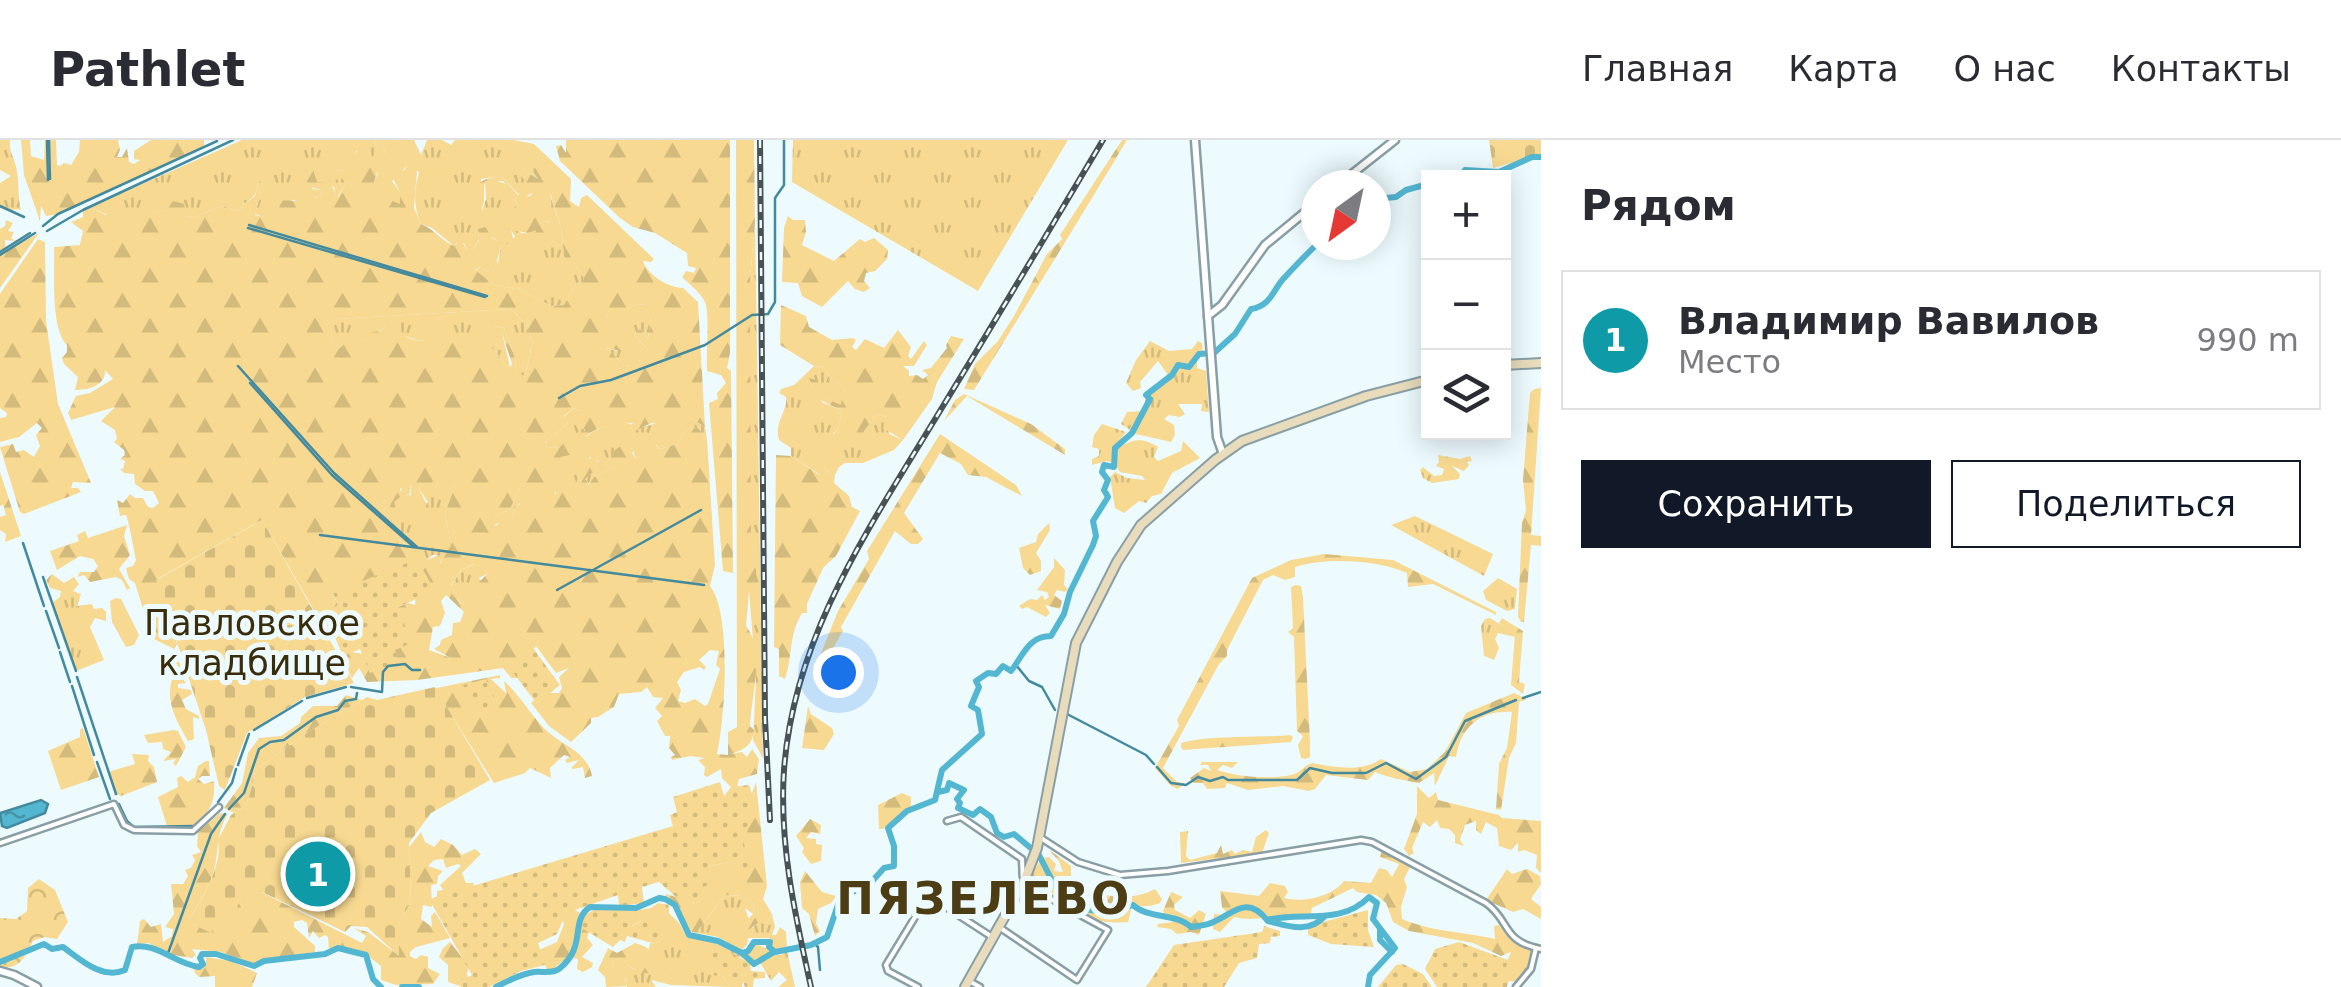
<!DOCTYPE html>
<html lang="ru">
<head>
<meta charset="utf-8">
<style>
  :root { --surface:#fff; --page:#f2f2f3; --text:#2b2b33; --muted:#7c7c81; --line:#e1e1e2; --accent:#111827 }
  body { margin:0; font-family:"DejaVu Sans",sans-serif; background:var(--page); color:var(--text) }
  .controls { position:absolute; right:30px; top:30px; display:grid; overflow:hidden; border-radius:0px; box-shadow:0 5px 25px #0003 }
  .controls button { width:90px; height:90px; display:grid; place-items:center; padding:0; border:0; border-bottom:2px solid var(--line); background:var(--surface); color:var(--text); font:50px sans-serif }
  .compass { position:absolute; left:1301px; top:30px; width:90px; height:90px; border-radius:50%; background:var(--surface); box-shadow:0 5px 25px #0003; rotate:213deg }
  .you { position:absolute; left:838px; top:532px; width:35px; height:35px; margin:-25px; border:8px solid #fff; border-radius:50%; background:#1a73e8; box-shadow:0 0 0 15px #1a73e833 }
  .badge { display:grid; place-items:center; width:65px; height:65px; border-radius:50%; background:var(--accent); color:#fff; font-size:32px; font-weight:700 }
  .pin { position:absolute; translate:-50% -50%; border:5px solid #fff; box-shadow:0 2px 10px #0006 }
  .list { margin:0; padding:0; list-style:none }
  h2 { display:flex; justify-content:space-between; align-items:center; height:130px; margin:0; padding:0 40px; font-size:42px }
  h2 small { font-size:32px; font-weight:400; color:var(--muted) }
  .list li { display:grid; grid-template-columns:65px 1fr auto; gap:30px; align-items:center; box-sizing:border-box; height:140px; margin:0 20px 20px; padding:0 20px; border:2px solid var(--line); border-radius:0px }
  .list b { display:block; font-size:38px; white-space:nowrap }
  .list p { margin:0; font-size:32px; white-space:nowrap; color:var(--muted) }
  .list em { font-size:32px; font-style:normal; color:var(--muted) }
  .actions { display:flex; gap:20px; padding:30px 40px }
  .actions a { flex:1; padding:22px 0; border:2px solid var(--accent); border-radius:0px; text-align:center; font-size:35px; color:var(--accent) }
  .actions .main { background:var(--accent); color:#fff }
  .icon { flex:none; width:55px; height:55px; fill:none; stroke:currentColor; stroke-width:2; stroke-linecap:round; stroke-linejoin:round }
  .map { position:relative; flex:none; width:1541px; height:847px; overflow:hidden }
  header { display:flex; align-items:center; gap:60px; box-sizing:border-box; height:140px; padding:0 50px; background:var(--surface); border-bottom:2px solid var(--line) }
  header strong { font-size:48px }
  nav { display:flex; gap:55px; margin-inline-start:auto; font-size:35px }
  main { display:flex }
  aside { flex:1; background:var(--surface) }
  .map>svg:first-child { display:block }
  .grass { fill:url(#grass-tufts) }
  .forest { fill:url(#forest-firs); fill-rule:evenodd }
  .cemetery { fill:url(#cemetery-stones) }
  .park { fill:url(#park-crowns) }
  .garden { fill:url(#garden-dots) }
  .water { fill:url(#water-ripples); stroke:#438a9e; stroke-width:2.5 }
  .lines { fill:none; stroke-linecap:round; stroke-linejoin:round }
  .stream { stroke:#438a9e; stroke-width:2.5 }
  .river { stroke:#54b7d2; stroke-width:6 }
  .minor-casing { stroke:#899fa5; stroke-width:9 }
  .tertiary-casing { stroke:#899fa5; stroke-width:11 }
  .secondary-casing { stroke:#899fa5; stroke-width:12 }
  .minor { stroke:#fff; stroke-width:4 }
  .tertiary { stroke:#fff; stroke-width:6 }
  .secondary { stroke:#e8dcbd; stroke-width:8 }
  .rail-casing { stroke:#485255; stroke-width:6 }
  .rail { stroke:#edfbff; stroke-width:2.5; stroke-dasharray:8; stroke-linecap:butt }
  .labels { text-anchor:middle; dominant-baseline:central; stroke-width:10; stroke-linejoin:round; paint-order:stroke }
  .park-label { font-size:35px; fill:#3a2d0c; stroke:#edfbff }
  .district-label { font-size:45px; font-weight:bold; letter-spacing:2.5px; fill:#4d3d15; stroke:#edfbff }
</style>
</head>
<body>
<header>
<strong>Pathlet</strong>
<nav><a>Главная</a><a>Карта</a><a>О нас</a><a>Контакты</a></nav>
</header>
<main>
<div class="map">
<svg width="1541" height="847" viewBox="0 0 1541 847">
  <defs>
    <pattern id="grass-tufts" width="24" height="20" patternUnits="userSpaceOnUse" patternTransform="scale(2.5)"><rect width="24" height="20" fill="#f7d991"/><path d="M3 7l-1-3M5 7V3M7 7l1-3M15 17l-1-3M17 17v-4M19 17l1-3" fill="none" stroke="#d3ba7d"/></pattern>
    <pattern id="forest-firs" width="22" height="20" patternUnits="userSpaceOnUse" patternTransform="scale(2.5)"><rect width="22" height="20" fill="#f7d991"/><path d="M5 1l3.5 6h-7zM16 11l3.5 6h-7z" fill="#d3ba7d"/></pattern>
    <pattern id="cemetery-stones" width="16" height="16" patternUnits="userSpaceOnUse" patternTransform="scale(2.5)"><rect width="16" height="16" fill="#f7d991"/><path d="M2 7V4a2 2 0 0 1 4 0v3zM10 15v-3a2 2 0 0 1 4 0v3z" fill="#d3ba7d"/></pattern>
    <pattern id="park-crowns" width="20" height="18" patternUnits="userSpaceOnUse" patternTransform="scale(2.5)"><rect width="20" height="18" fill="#f7d991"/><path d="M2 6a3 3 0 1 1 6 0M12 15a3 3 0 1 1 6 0" fill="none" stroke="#d3ba7d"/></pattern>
    <pattern id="garden-dots" width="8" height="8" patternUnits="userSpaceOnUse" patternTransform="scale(2.5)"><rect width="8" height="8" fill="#f7d991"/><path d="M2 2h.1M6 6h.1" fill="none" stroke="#d3ba7d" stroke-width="1.8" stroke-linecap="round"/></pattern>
    <pattern id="water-ripples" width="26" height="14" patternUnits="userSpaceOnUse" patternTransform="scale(2.5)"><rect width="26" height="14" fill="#54b7d2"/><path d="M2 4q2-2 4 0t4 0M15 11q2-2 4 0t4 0" fill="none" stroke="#4594aa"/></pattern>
  </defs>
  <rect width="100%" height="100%" fill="#edfbff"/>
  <g class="grass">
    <path d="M0,0H10C9,11 12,13 15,23C20,38 17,57 21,70L14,69L12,72L0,68V43L11,36L0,30Z"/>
    <path d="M242,0H374L377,10L373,18L365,8L356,11L350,24L342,31L334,30L347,42L337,57L334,47L316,42L309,28L312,49L321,50L322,56L318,58L311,55L273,66L264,77L255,74L263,43L259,41L255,55L244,64L241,71L222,66L193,78L165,70L123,82L90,67Z"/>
    <path d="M381,0H414L421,15L427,0H442L451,5L455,0H514L539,39L511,22L531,48L539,45V50L522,58L501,36L481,39L482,71L486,59L485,41C503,38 514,47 517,66L498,101L478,89L479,99L473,110H467L464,103H457L454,106L432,88L421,84C413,65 414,52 419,32L408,25L392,41L400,52L401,65L384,58L374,42L386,15Z"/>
    <path d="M793,0H1068L978,151L792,42Z"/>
    <path d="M548,49L561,88L565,122L574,123L584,138L582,143L576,144L564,165L551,166L521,150L494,145L475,131L480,127L487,132L490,127L494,129L492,137L497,129L501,106L515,97L511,90L516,88L521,93H527L532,89L537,90V95H549L541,83L544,80L550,83Z"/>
    <path d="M755,83L763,618L753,600L756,540L749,450L750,139Z"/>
    <path d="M639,164L655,166L657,170L651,176L648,199L640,189L634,195L648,209L643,222L637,219L627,227L606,208L617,211L614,201L628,189V185L610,182L606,175L608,171H623Z"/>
    <path d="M510,169C538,190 533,207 524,237L515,230L516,221L504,188L493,186L502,193L510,227L505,225C485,191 464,197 430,201C413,202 400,193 385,187L365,201L350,200L340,208L330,200L335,179Z"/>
    <path d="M1150,201L1169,211L1192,209L1198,201L1202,203L1203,215L1197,219V228L1206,231L1209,272L1201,271L1202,264H1178L1185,274L1180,277L1169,275L1164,279L1174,285L1175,295L1171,302L1136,294L1121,284L1127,272L1144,271L1146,252L1168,235L1158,221L1140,242L1141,248L1133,251L1126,243L1136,220Z"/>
    <path d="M814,226L824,227L830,239L844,246L842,266L825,258L809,241L823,263L842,270L839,287L833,294L864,291L877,274L887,277L889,294L903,300L894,310L863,323H845L839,327L835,335L824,329L819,334L791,316V308L779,300C774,280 788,272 786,257L779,253L781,249L794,245Z"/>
    <path d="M573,268L582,271L586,297C597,285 627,278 638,288L682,277L677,284L687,276L705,287L707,299L697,287L686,290L678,304L659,309L657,305L636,319L632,308H626L614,327L594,337L590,345L585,339L599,321L590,317L582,328L575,347L557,355L554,350L526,365L520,363L513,369L514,376L494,385V376L510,369L520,347C537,345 548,345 561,329L559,308L547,307L545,302L568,283L564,277Z"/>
    <path d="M1102,284L1126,292L1116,305L1119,308C1134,298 1143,298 1158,307L1154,317L1158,321L1181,311L1183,301L1200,318L1172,333L1161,354L1152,356L1146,363L1139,361L1124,373L1115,368L1110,337L1115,332L1127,338L1145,340L1142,336L1120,332L1114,323L1107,321L1092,325V319L1099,316V309L1092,307L1094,295Z"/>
    <path d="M1438,315L1460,319L1470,316L1472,321L1467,322L1469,325L1464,331L1452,326L1460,334L1459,339L1432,343L1423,338L1420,330L1423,327L1434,336L1442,335L1444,329L1436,326L1439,322Z"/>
    <path d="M432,329L455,346L445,373L450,401L439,425L438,415H432L428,420C417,408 406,406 397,398L400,390L381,365L386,358L394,362L403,347L408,356L411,355V345L424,366L428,362L419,349L421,343H431L429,331Z"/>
    <path d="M1415,376L1493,414L1484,436L1391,385Z"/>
    <path d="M474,424L489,433L479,438L486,451L466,453V464H463L451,454V446L461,430Z"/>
    <path d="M52,434L64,443L74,437L79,444L73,451L81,454L77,466L92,464L94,469L102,468L106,472V481L95,478L90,487L104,520L76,531L52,463L60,457L61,451L50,448L46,440Z"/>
    <path d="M1498,438L1517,449L1515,469L1507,471L1486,460L1483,451Z"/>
    <path d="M116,458L121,459L139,495L134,505L126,507L112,482L110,461Z"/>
    <path d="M1490,478L1515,493V497L1498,493L1495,499L1499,508L1494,520L1484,516L1481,486L1485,479Z"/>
    <path d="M725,755L742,756L754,764L753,774L745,768L752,788L759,782L766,784L772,774L775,787L772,795H776L780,787L786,792L787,806L774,810L770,806V798H748L747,805L740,811L718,797L696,793Z"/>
    <path d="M658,763L669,765V773L679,783L687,797L715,803L740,815L747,813L755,804L766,808L771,813L781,815L787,811L795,847H778L787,840L779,832L771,841L761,824L731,814L721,834L730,847L671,845L651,840L656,847H627L626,840L612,827L613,820L620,819L633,829L663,833L671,840L661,820L649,809L650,803L656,804L641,781L631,786L633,771L651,768Z"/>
  </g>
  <g class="forest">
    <path d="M21,0H30L31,16L44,20L45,0H56L57,25L60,26L64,23L71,25L79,12L80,0H118L120,10L117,17H122L127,8L129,22L134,24L140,20L134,19V11L151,0H204V7L58,74L46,76L41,66L40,81L24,35Z"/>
    <path d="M374,0H381L386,15L384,26L377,33L374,42L385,53V58L400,64V52L391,35L394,31L405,30L411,15L418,17L414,68L421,84C434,89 441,100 454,106L461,100L467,110H473L479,100L478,89L485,87L489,89L492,98L498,101L507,83L504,75L517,65L516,60L503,41H485C482,56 489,66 474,77C461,54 476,38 501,36L518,55L530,56L539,46L531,49L509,20L538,39L514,0L534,4L571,39L570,61L579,67L581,58L587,55L654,119L651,122L643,121C647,134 668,148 683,148L698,162L705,287L687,276L685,284L677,285L673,290L674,280L681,278L667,285L651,283L635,291L629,288L633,283C615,284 596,285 583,299L585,289H578L574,283L582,271L573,268L564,276L568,283L545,302L547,307L559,308L564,303L575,308V314L560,317L564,337L538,346L520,347L510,369L494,376V385L496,386L504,377L514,376L513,368L520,364L522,356L526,365L541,352L554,350L555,354L560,353L563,342L569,339L571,346H575C581,335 581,317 596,317L599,327L585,339L589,345L594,337L614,327V311L622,305L634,309L632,313L636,319L644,306L650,310L654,303L659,309L678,304L686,290L697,287L707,299L715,425L710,446C732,473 725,579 717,614L728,615V592L737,587L736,0H754L755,83L750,139L751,412L756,415V445L749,451L746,486C766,512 751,556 750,586L754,590C752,606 745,609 731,614L742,612L747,617L752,609L759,619L757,634L739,639L737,647H731L722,638L721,629L707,637L704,635L705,627L698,620L705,618L690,616L672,620L671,617L675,615L669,608L670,596H665L657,581L662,576L655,568L663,558L653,557L647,547L641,552L619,554L614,567L598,577L591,578V583L571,602L549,586L531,563L542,553H559L562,548L559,537L569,528L556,533L536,506L534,509L554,538H511L503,528L417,540L367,542L359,528L352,538L341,518V510L363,514L370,533L395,510L398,467L408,463L415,465L416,452L333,454L338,465L336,493H327L262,380L157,439L177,504L174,509L152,498L135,443L129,439L126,428L133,426L136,420C134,411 129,381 126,375L120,376L117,360L123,363L130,354L135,358H143L148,367L153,368L159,363L153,351H145L135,344L134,334L124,333L120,329H123L125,321L120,319L125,315L124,310L114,302L117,299L115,290L101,281L115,267L71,280L68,273L76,256L90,253L113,239L105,230C106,246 88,250 75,250L78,237L64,224L62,218L67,212V205C50,188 55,132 54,107L80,105L83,91L71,82L83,77V71L90,67L106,75L117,71L123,81L165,70L173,61L184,64L186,76L193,78L222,66L241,71L244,64L255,56L259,41L263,43L255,75L264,77L266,68L273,66L275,60L295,61L297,52L302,50L317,58L322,56L321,50L306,46L309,28L312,26L317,42L330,43L338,57L347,42L341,38L333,41L320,28L328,24L334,30L342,31L360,7L365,8L373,17L377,10ZM550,53L561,88L565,123H574L584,138L582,143L576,144L564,165L551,166L521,150L494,145L475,130L480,127L487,132L491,128L494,130L491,137L495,139L500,136L497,120L501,106L514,102L511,90L528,93L536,90L534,100L538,103L548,100L550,95L541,83L544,80L551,83ZM639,164H643L646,171L651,167L657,170L651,175L648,199L640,189L634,195L648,209L643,221H640L632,213L630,225L627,227L606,208L621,211L614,202L620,201L629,192L627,181L616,175L610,182L606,175L609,171H623ZM510,169C537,189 534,207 524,236L515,230L516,221L504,188L493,186L492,189L502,193L512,224L510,227L505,225C473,169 433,217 402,194L400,183L393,181L380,191L372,192L365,201L350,199L340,208L330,200L336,179ZM431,330L455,346L445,373L450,401L443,406L441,424L438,415L428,420L423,415L425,408L420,402L414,406L404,404L397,398L401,386L381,365L385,359L391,362L390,367L396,369L394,362L400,357V349L403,348L409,357L411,345L424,367L427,365L419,349L421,343H432L434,339L429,332ZM473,424L488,433L479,442L485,451L470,448L464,457L466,463L462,464L452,454L451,445L461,430ZM446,455L464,472L460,482L453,483L452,495L441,500L440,505L434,509L451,518L429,510L433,487L440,486L445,473L441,461ZM710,510L719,511L716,525L720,529L708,564L705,566L695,559L685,563L678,561L681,550L677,542L684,532L700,527L704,530L706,527L699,520Z"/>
    <path d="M566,0H730V213L727,228L731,231L733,433L723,431L709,263L718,259L717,253L726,243L721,235L707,231C706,214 710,174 705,162C701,153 689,144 682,137L686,131L694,133L696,128L688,126L687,113L655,93L633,87L620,78L560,21L556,6L561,5L566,13Z"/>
    <path d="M1122,0H1127C1077,84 1025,167 974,250L964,249L975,224L998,201L1014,176L1047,114L1062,99L1060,95Z"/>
    <path d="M788,76L793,80H805L806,92L802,105L834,121L860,99L865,102L874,98L888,110L887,119L875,131L866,133L864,141L870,148L864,152L855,149L848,141L822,167L802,156L798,143L782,142L784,88Z"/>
    <path d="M6,80L13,83L8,91L14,92L11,98L16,101L5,100L6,111L39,93L0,148V89L5,86Z"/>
    <path d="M38,99L45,102L46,181L58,264L91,343L73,342L71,348H78L81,352L24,374L20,372L0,307L13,304L16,312L24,310L34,317L40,306L36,295L42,288L37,283L19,297L0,302V278L6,277L7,273L0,268V154Z"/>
    <path d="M781,165L806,176L809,187L832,200L853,198L856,200L852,207L856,210L865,199L884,208L898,190L911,207L908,216L911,219L924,201L927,205L914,226H903L909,231V236L917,235L923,239L928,235L922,230L931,228L947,208L946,205L951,196L964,199L937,242L932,259L903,300L883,288L887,277L877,274L864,291L860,305L833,295L839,287L842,270C818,260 817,260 809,238L820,241L825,258L841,265L844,246L830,239L824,227L814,226L780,205Z"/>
    <path d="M1541,248L1531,395L1541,396V406L1531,405L1524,482H1521L1518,477L1522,383L1526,370L1523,340L1530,253L1534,249Z"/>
    <path d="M964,254L1031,284L1065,309V315L967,256L944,281L955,260Z"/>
    <path d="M940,294L1016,345L1022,356L986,337L968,335L961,324L940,313L904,373L923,399L918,404H911L895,391L841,487L843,491L824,524L817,523L838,471L869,419L867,411Z"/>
    <path d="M776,315L791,316L818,334L824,329L835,335L834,343L849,356L852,367L860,371L836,416L823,428L807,464V473H802C788,497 793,516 785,539L779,536V509L774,507Z"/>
    <path d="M0,332L21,396L5,402L6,394L0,390V377L6,375L3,365L0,366Z"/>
    <path d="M1049,383L1050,390L1036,413L1041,421V431L1030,435L1023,428L1019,408L1036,402L1038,394Z"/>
    <path d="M127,385L124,396L130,415L119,429L130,448L127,450L122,440L116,437L90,442L84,435L77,437L80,432H94L98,426L93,419L80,416L57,430L50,411L79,401L77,395L85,391L88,398Z"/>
    <path d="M1324,414L1393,420L1496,472V475L1433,444L1408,447L1407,433C1377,420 1328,417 1295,427V437L1285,440L1273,435L1263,440L1227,510V516L1219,524L1163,628L1177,642L1185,643L1178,649L1171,646L1155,628L1179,586L1177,580L1252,438L1291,420Z"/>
    <path d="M1054,418L1065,430L1064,445L1068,449L1065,452L1057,450L1054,455L1062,461L1060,469L1045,465L1050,473L1046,477L1027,467L1022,469L1019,466L1030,459L1037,460L1042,455L1045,460L1049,457L1047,452L1037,450L1054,427Z"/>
    <path d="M1296,445L1301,446L1303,457L1310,602V617L1306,619L1301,618L1298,605L1303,596L1297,591L1294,497L1288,492L1293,488L1291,447Z"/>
    <path d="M1502,478L1523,491L1519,542L1525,544L1523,554L1511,545L1515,494L1499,483Z"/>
    <path d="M170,510L181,525L178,533L186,543L178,544V548L191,550L192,554L182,560L186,569L199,576V579L193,577L194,599L188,601C170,570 164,554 177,525L173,522Z"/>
    <path d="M500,535V538L491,539L506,553L504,541C521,556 531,576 547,591C563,606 588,612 592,636L585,638L583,627L573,629L571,628L579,620L567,623L565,620L570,617L564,615L550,628L551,638L530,628L525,633L494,643L436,550L403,555Z"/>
    <path d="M1514,553L1527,559L1519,562L1516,603L1509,618L1501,670L1496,669L1499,624L1507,608L1512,572C1480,570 1461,587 1456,617L1449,616L1435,646L1434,633L1419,643C1403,640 1389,638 1375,632L1368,640L1326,635L1315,649L1309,651L1283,646L1248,650L1227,643L1225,648L1207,649L1203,643H1193L1190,638L1204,628L1211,631L1208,625H1200L1202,622H1238L1232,628L1223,625L1217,630C1234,636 1268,640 1291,635C1301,633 1303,626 1312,623C1336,627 1360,633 1381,619L1410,632L1427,629L1445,612L1466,573Z"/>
    <path d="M346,555L362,560L302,596L257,629L246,666L234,673L224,668L242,643L248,613L259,598L281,596L300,583L301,577L313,566H337Z"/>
    <path d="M808,566L811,574L832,588L834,594L824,610L802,608Z"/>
    <path d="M83,588L99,637L61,650L48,611L80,597V589Z"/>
    <path d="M174,590L178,591L186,607L176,626L173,623L176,619L163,621L171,612L163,609L162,602L148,603L144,595Z"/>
    <path d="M1290,595L1293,597L1291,602L1183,610L1181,607V603C1210,595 1258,598 1290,595Z"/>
    <path d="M132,614L149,615L148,621L154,627L157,642L121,656L116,654L108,632L135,624Z"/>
    <path d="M206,621H209L210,636H202L198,639L204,644L214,641C216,660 209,676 192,687L167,686L158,657L178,647L177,638L181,636L188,642L195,637L198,626Z"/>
    <path d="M756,642L767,746L763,759L772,774L766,784L758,783L748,790L741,786L753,774L754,764L742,756L725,755L696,793L689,791L678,765L665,757L666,754L676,757L683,753L693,764L708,727L728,722L753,670L752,653Z"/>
    <path d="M1417,646L1429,658L1436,652L1438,660L1499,675L1502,678L1541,681V733L1536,728L1537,715L1524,710L1518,712V703L1511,710L1499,706L1497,688L1486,682L1481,694L1476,690V681L1465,685L1460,700L1464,706L1455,703V695L1449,689L1440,688L1437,680L1430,687L1423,682L1412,708L1414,713L1409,716L1404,709L1417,674Z"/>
    <path d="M902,653L911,657V666L883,689H879L878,665Z"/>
    <path d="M220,673L228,674C215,693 220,714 212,737C206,752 196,767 188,782L261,752L362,803L366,796L354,788L368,792L398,815L399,783L411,762L409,707L421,692L425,702L434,707L441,699L453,705L462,715L475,709L481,714L462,733L466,743H474L473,747L437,758V751L443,750L440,745L461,726L458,724L446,728L443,719L434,720L428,726L443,731L438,736L437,744L431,745L432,767L423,765L421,779L432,787L431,776L435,772L450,798L416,807L410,812V816L416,819L421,815L428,817V828L440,834L433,844L396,845L381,840V826C365,813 350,804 329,810L328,797L325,795L319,798L313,791L309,798L307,783L302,780L294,782V787L315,806V812L264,819L254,824L220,812L192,809L196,815L192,818L162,813L149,803L137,804L140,781L144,779L151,787L161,784L163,802L172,796L173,789L165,787L174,774L171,744H183L188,736L185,730L191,728L195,720L192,715L201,712L197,706L198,692Z"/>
    <path d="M810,679L821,685L820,694L811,692L806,698L816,699V704L822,705L821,721L811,724L802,712L804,708L796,696Z"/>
    <path d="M1266,690L1269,693L1262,713L1181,723L1180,692L1188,691L1186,716L1190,720L1217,713L1221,705L1223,714L1232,710L1235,714L1243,710L1252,712L1256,697Z"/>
    <path d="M1048,709L1071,726V739C1095,757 1129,763 1155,749L1162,759L1160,763C1140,772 1118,758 1097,770L1104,778L1128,767L1131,770L1128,782C1106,784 1088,781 1070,767L1075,759L1071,755L1061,753L1070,757L1067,764L1029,745V739L1042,718L1049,717L1056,724L1054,731L1063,732L1059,721Z"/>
    <path d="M1382,709L1411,725L1404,739L1407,747L1401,767L1402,779C1436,793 1461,791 1495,799L1494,786L1499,785L1514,803L1533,809L1524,837L1516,842L1499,839L1511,812L1501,816L1473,803L1409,791L1393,782L1386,763L1376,755L1357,752L1353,748L1312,768L1311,773L1318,776L1316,780C1288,768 1262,784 1234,777L1220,792L1213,789L1214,774L1224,775L1226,772L1222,767L1220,751L1259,756L1270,743L1285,746L1288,752L1284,758C1303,763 1332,757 1344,741L1371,743L1379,728L1387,730L1392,737L1399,724L1380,717Z"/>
    <path d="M1507,729L1512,734L1527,729L1540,736L1541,744L1531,759L1541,767V779L1523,769L1513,772L1486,760Z"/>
    <path d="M805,731L822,752L836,756L831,763L818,769L816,783L820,791L815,796L809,774L802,768L800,742Z"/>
    <path d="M1171,752L1183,757L1174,765L1175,770L1190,778L1199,770L1206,774L1199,795L1191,792L1177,794L1171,789L1157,787L1158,784L1174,782L1166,779L1163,771Z"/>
    <path d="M573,769L584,775L580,786L589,792L587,798L593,805L582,817L593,823L592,827L583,832L577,829L578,819L568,817L553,829L547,830L539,810L557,802L564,784L561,776Z"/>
    <path d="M450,802L469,826L467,834L470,842L463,847L448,842V825L439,817L443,808Z"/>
    <path d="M635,803C649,806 670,822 676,837L672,841L663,833C642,835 637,832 619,819L613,821L612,827L622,833L628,846L606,847L605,837L598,830L608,808L617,813Z"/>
    <path d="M206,817L231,821L257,833L252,847H215V836L199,837L195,833L194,828L206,825Z"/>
  </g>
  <g class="cemetery">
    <path d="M1489,0H1541V15L1493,28Z"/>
    <path d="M262,380L354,543L305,557L247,593L225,650L219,646L206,590L156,440Z"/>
    <path d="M435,547L490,640L431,673L409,703L411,762L399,783V816L367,787L351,786L345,792L262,752L251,762L240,760L235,773L223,770L211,793L188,782C201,759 223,727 218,700L231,675L246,666L257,629L302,596L367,557L377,560Z"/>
  </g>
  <path class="park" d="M39,739L55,750L68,782L57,799L44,797L33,801C26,816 20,830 0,827V778L16,779L27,771L28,748Z"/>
  <g class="garden">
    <path d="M417,419L435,451L398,467L411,503L395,510L399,522L370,533L360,509L343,516L334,495L336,492L325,473L338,465L333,453Z"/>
    <path d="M532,507L560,545L537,564L508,526Z"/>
    <path d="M486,539L497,563L479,572L463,545Z"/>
    <path d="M720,642L724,656L731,647L749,645L755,664L744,703L746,713L755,723L740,735L728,722L708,727L713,743L703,747L692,765L683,754L676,757L659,742L642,747L644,763L619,766L618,755L566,773L557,794L538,803L545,825L521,831L489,847H461L459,842L472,835L429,759L673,686L670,675L677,672L673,657Z"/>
    <path d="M598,768L633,771L632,786L651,776L662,798L656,804L627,796L625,802L620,800L613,807L580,787L584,775Z"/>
    <path d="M1368,770V790L1374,807L1331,804L1308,795V786Z"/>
    <path d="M1264,786L1280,791V796L1271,797L1270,803L1259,804L1257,818L1239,823L1224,847H1146L1174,805L1262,792Z"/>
    <path d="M1459,802L1508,820L1504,833L1510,836L1507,847H1437L1425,829L1435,809Z"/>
    <path d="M724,809L750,823L751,831L765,832V838L754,839L753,847H745L743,841L742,847H730L721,834L715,836L709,824L714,821L712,814Z"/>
    <path d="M1403,824L1423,834L1432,847H1378L1396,825Z"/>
  </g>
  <path class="water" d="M41,660L48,664L45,673L7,688L2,686L0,673Z"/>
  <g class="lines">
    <g class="stream">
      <path d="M47,0L48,40"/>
      <path d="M49,0L50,39"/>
      <path d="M0,66L24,77"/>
      <path d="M249,85L487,156"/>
      <path d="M43,86L58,74L217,1"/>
      <path d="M248,88L485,157"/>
      <path d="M47,91L83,70L233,0"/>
      <path d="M0,112L30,93"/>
      <path d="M0,115L35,93"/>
      <path d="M238,226L334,333L417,407"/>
      <path d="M250,243L332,335L414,407"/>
      <path d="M559,258L580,246L611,240L705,205L752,175L768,174L775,162V58L784,45V0"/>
      <path d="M320,395L704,445"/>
      <path d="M23,403L44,466"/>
      <path d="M43,437L76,531"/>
      <path d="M557,450L701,370"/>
      <path d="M46,471L59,508"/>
      <path d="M60,512L70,542"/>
      <path d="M1016,525L1029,541L1042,547L1055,570"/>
      <path d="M77,537L116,654"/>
      <path d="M72,546L94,615"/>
      <path d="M351,547L382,552L383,532L388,526L405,524L412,530H420"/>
      <path d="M307,558L346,547"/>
      <path d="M1523,558L1541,552"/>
      <path d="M1067,574L1146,615L1154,624"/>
      <path d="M254,590L302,561"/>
      <path d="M97,622L110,659"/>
      <path d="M238,625L249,594"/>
      <path d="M1157,627L1171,643L1186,645L1198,637L1210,641L1223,637L1228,640H1297L1310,628L1332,633H1366L1386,623L1416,639L1446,617L1465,581L1516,560"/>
      <path d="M218,662L232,643L236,629"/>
      <path d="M119,664L127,681L134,687L195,686"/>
      <path d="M229,669L244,653L259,609L270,602L284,600L316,577L338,570L345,561L356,559L357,553"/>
      <path d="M0,700L112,662"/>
      <path d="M815,804L818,807L820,830"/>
      <path d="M167,816L211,694L225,674"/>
    </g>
    <g class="river">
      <path d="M1460,38L1465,30L1499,32L1532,17H1541"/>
      <path d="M1376,59L1396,57L1406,50L1428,44"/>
      <path d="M938,652L947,650L949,643L964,650L957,659L960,663L958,668L973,675L980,669L991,677L997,693L1004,697L1014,694L1039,715L1057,750L1072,755L1084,769L1110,773L1133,765C1148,779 1176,773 1191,787C1196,786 1202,786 1208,784C1230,778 1245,752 1267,780C1301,771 1341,786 1369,757L1377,763L1373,779L1395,808L1370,835L1368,847"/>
      <path d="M1268,781C1288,786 1309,794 1325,776"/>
      <path d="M1380,790V800L1392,812"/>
      <path d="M742,813L754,824L774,812"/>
      <path d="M0,822L44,804L52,809L63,807C81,820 102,840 125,830L132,807C157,802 173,823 199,827L203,824L200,818L202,814H216L254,826L264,821L325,814L338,808L366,815L373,839L381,847"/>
      <path d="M402,847H419"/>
      <path d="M496,847C507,841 522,834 534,832C542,831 552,834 559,829C588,806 569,781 590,767L636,768L659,758L665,759L675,765L689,795L718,801L742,813L748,811L754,802H770L769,807L775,812L811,805L827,797L841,756L867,747L884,728L894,726V706L888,688L907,671L935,660L942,630L982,594L978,570L971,566L979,547L976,541L988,533L996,534L1003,526L1011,531C1023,516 1028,496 1051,496L1064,474L1070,452L1093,405L1096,396L1093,381L1108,357L1104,350L1108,340L1102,332L1104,325L1114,327L1115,308L1132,293L1150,259L1146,255L1172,235L1178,225L1189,227L1199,214L1214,213L1235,194L1251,169C1272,166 1273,148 1286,136C1295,126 1306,115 1316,105"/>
    </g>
    <defs>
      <g id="minor">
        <path d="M947,681L961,677L1022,719L1023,744L1108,790L1077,840L999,787"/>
        <path d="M1041,698L1078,722L1120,735L1168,731L1361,700L1372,702L1486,763C1511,781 1501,801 1541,809"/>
        <path d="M0,703L114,664L124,685L134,690L193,691L219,667"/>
        <path d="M969,841L980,847"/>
        <path d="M918,847L888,831L886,825L926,759L932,758L992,797"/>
        <path d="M1516,847L1531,829L1536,808"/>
      </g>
      <g id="tertiary">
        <path d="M1195,0L1217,297L1223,314"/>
        <path d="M1338,45L1395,0"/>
        <path d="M1208,176L1222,165L1265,105L1316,63"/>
        <path d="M0,831L14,835L37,847"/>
      </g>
      <g id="secondary">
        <path d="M1504,225L1541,223"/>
        <path d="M965,847L1023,744L1037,708L1076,503L1117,422L1141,385L1215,320L1242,301L1366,256L1428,240"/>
      </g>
    </defs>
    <use href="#minor" class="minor-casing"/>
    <use href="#tertiary" class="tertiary-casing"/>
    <use href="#secondary" class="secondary-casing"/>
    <use href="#minor" class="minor"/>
    <use href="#tertiary" class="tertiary"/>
    <use href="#secondary" class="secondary"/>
    <defs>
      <g id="rail">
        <path d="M760,0L765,579L770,680"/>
        <path d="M811,847C795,775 779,704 784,630C794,492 874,381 943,266C997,178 1050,89 1103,0"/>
      </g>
    </defs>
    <use href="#rail" class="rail-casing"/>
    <use href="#rail" class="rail"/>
  </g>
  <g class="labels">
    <g class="park-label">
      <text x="252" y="483">Павловское<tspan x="252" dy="40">кладбище</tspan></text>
    </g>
    <g class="district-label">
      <text x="984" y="758">ПЯЗЕЛЕВО</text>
    </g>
  </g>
</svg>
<div class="controls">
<button>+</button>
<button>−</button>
<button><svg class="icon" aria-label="layers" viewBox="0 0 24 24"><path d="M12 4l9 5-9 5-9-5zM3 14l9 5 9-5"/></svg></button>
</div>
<svg class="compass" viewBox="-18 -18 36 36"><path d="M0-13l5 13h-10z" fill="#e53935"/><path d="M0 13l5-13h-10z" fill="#7c7c81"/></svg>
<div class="you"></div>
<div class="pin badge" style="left:318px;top:734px;background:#0f9aa8">1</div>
</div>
<aside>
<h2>Рядом<small></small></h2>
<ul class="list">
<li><span class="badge" style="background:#0f9aa8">1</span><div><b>Владимир Вавилов</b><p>Место</p></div><em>990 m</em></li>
</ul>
<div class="actions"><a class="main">Сохранить</a><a>Поделиться</a></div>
</aside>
</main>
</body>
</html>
